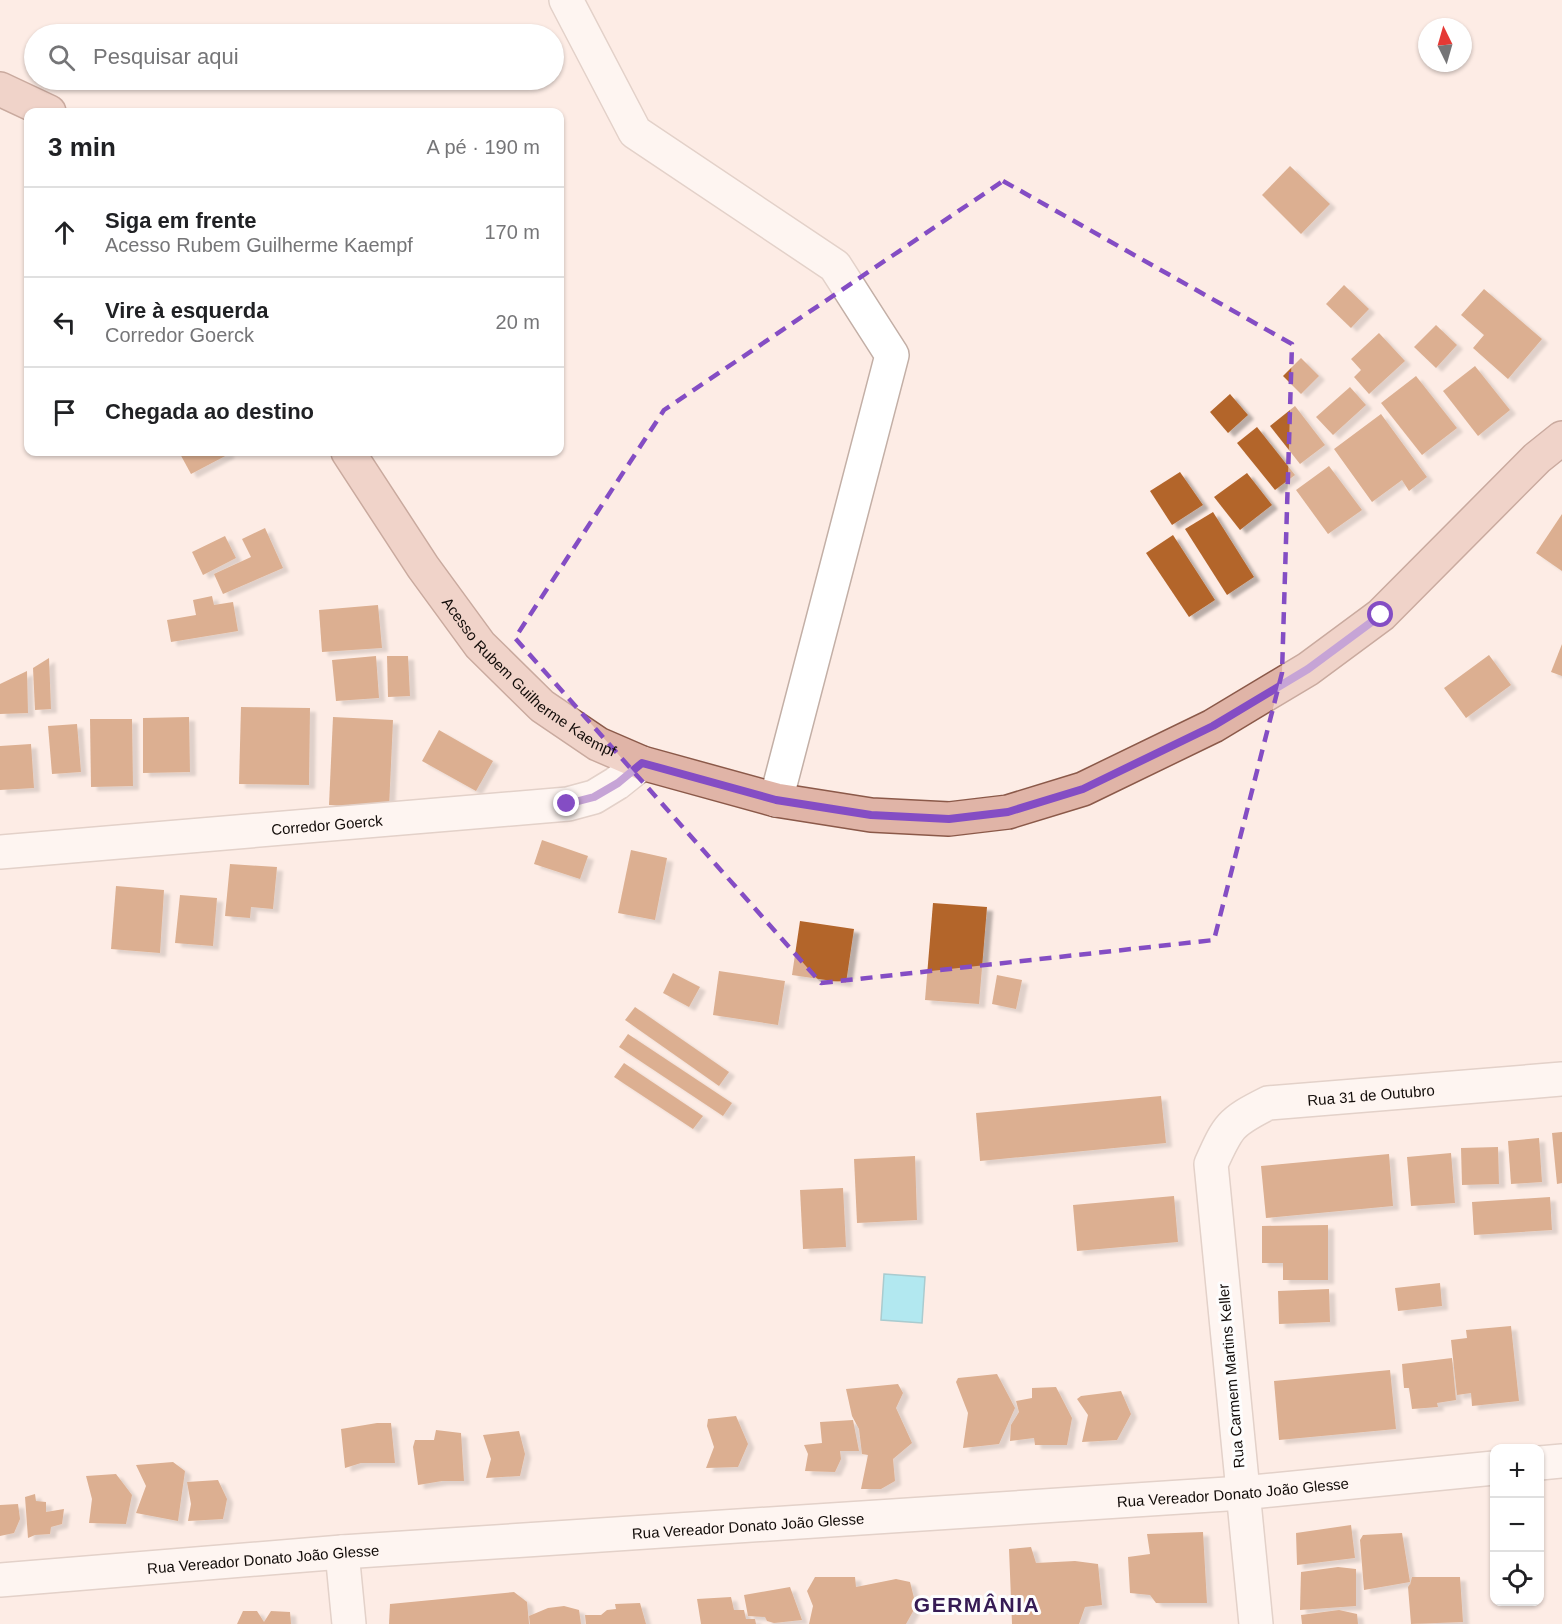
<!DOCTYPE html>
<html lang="pt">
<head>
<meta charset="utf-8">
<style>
  :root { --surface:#fff; --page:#f2f2f2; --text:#202124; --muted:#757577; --line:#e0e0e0 }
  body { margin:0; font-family:Arial,sans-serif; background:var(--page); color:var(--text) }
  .controls { position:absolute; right:18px; bottom:18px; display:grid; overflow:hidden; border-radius:12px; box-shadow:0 2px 4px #0004 }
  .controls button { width:54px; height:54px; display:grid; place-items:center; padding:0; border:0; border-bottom:2px solid var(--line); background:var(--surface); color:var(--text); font:30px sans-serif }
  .compass { position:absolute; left:1418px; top:18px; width:54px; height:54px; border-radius:50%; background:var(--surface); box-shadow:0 2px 4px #0004; rotate:355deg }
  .stop { position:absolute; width:18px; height:18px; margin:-14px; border:4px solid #844dc4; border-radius:50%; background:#fff }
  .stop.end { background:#844dc4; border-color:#fff; box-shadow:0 2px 6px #0008 }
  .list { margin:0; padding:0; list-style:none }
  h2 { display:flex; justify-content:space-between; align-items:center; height:78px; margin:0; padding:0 24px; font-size:26px }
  h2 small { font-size:20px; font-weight:400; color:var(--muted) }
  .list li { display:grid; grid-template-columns:39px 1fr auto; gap:18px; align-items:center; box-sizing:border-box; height:90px; padding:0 24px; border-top:2px solid var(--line) }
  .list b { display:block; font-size:22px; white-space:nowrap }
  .list p { margin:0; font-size:20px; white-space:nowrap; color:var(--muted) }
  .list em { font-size:20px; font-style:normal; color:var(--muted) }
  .icon { flex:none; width:33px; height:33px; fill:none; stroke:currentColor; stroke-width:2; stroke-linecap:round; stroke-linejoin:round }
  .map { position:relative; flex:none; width:1562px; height:1624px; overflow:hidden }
  .search { position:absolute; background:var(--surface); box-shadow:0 2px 4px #0004; left:24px; top:24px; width:540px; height:66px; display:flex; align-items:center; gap:15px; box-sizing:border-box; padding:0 21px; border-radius:33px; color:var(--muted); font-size:22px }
  .panel { position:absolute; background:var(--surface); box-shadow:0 2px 4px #0004; left:24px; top:108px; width:540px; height:348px; border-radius:12px }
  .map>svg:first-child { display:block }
  .water { fill:#58e2fc; stroke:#43a2b3; stroke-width:1.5 }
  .building { fill:#b3652b; filter:url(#shadow) }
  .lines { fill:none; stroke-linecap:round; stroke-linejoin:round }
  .minor-casing { stroke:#c3afa6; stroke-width:36 }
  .major-casing { stroke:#8b5949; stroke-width:36 }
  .minor { stroke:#fff; stroke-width:33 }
  .major { stroke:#e0b4a7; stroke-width:33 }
  .route { stroke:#844dc4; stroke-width:8 }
  .marked { fill:none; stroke:#844dc4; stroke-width:4.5; stroke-dasharray:12 8; stroke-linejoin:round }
  .labels { text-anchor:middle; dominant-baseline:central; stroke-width:6; stroke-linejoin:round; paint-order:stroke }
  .street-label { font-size:15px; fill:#120c09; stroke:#fdfdfd }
  .district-label { font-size:21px; font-weight:bold; letter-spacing:1.5px; fill:#361b54; stroke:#fdfdfd }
</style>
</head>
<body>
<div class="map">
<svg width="1562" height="1624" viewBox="0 0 1562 1624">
  <defs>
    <filter id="shadow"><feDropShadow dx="6" dy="4" stdDeviation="1.5" flood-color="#0004"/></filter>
  </defs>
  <rect width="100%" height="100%" fill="#fdece5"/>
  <path class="water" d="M884,1274L925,1277L922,1323L881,1320Z"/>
  <g class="building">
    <path d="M1290,166L1330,204L1301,234L1262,195Z"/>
    <path d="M1344,285L1369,309L1351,328L1326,304Z"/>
    <path d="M1484,289L1542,339L1508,379L1473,348L1484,335L1461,315Z"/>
    <path d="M1436,325L1457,345L1436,368L1414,347Z"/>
    <path d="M1379,333L1405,361L1369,394L1354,377L1361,370L1351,359Z"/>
    <path d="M1301,358L1319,376L1301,394L1283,376Z"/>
    <path d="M1475,366L1510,410L1478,436L1443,391Z"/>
    <path d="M1416,376L1457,428L1422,455L1381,403Z"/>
    <path d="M1350,387L1366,405L1333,435L1316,417Z"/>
    <path d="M1230,394L1248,415L1228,433L1210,412Z"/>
    <path d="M1295,406L1325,445L1300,464L1270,426Z"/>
    <path d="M1381,414L1427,477L1409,491L1402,480L1372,502L1334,449Z"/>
    <path d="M1257,427L1295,475L1275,490L1237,443Z"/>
    <path d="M179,452H227L229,454L191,474Z"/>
    <path d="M1329,466L1362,510L1328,534L1296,490Z"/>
    <path d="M1180,472L1203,505L1172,525L1150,491Z"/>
    <path d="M1247,473L1272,505L1240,530L1214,497Z"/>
    <path d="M1213,512L1254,577L1227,595L1185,529Z"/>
    <path d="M1562,514V571L1536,553Z"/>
    <path d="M265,528L283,568L223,594L214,574L251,557L242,539Z"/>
    <path d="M1173,535L1215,600L1189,617L1146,553Z"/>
    <path d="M225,536L236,558L203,575L192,552Z"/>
    <path d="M212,596L214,605L233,602L238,631L171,642L167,620L196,615L193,600Z"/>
    <path d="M378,605L382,648L322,652L319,610Z"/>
    <path d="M1562,644V676L1551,672Z"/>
    <path d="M1489,655L1511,685L1466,718L1444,688Z"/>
    <path d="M376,656L379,698L336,701L332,660Z"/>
    <path d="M387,656H408L410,696L388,697Z"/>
    <path d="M49,658L51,709L35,710L33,668Z"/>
    <path d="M27,671L28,713L0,714V684Z"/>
    <path d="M241,707L310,708L309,785L239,784Z"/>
    <path d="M189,717L190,772L143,773V718Z"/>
    <path d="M333,717L393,720L389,808L329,805Z"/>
    <path d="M90,719H132L133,786L91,787Z"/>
    <path d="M77,724L81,772L52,774L48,726Z"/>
    <path d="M439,730L493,761L476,791L422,761Z"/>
    <path d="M31,744L34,788L0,790V746Z"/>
    <path d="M542,840L588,856L580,879L534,864Z"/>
    <path d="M631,850L667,858L655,920L618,913Z"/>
    <path d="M230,864L277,867L273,909L251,907L250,918L225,916Z"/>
    <path d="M116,886L164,890L160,953L111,949Z"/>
    <path d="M180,895L217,898L213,946L175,943Z"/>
    <path d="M933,903L987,907L979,1004L925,1000Z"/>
    <path d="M800,921L854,929L846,983L792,975Z"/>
    <path d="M719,971L785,981L778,1025L713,1015Z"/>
    <path d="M673,973L700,987L689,1007L663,993Z"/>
    <path d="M997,975L1022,980L1016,1009L992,1004Z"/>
    <path d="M635,1007L729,1072L719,1086L625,1020Z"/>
    <path d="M628,1034L732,1103L723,1116L619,1047Z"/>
    <path d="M624,1063L703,1116L693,1129L614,1077Z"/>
    <path d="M1161,1096L1166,1143L980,1161L976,1113Z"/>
    <path d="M1562,1132V1183L1557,1184L1552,1133Z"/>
    <path d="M1539,1138L1542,1182L1511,1184L1508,1141Z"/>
    <path d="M1498,1147L1499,1184L1462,1185L1461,1148Z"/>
    <path d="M1451,1153L1455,1203L1411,1206L1407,1157Z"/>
    <path d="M1389,1154L1393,1206L1266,1218L1261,1166Z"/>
    <path d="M915,1156L917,1220L857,1223L854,1159Z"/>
    <path d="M843,1188L846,1247L803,1249L800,1190Z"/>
    <path d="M1174,1196L1178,1242L1077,1251L1073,1205Z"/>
    <path d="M1550,1197L1552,1230L1474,1235L1472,1202Z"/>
    <path d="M1328,1225V1280H1283V1263H1262V1226Z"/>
    <path d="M1440,1283L1442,1306L1398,1311L1395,1288Z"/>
    <path d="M1329,1289L1330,1322L1279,1324L1278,1291Z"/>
    <path d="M1511,1326L1519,1401L1472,1406L1471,1393L1457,1395L1451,1340L1467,1338L1466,1330Z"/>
    <path d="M1452,1358L1456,1400L1437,1403L1438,1407L1412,1409L1409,1388H1404L1402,1364Z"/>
    <path d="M1390,1370L1396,1429L1279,1440L1274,1381Z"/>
    <path d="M997,1374L1015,1408L999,1444L963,1448L968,1413L956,1382L958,1378Z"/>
    <path d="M898,1384L903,1393L896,1408L912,1443L893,1459L895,1481L881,1489H861L868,1455L862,1454L859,1429L852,1416L846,1389Z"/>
    <path d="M1056,1387L1072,1418L1067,1445H1035L1034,1438L1010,1441L1011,1425L1019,1412L1016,1401L1032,1398V1388Z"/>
    <path d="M1121,1391L1131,1414L1117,1440L1082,1442L1088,1415L1077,1399L1081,1396Z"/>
    <path d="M736,1416L748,1444L738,1467L706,1468L714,1447L707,1426L708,1419Z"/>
    <path d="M853,1420L859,1451H840L841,1459L835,1472L805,1471L808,1454L804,1445L822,1443L820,1422Z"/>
    <path d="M377,1423H391L395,1463H361L345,1468L341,1429Z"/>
    <path d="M436,1430L461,1433L464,1481H442L418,1485L413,1447L415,1440H434Z"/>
    <path d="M519,1431L525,1454L520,1476L486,1478L491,1459L483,1435Z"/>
    <path d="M173,1462L185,1471L178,1521L136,1513L146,1486L136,1465Z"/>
    <path d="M116,1474L132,1495L126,1524L89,1523L92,1499L86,1476Z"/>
    <path d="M218,1480L227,1499L223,1519L188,1521L191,1504L187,1482Z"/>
    <path d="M35,1494L36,1501L46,1502V1512L64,1509L62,1524L51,1527L50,1534L35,1535L28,1538L25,1497Z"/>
    <path d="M18,1504L20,1519L14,1533L0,1536V1505Z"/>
    <path d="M1351,1525L1355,1558L1297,1565L1296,1533Z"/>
    <path d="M1203,1532L1207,1603H1156L1150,1595L1130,1593L1128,1557L1150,1554L1147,1534Z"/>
    <path d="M1402,1533L1410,1582L1364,1590L1360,1540L1363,1535Z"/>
    <path d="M1031,1547L1036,1563L1075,1561L1098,1564L1102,1605L1085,1607L1079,1624H1012L1009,1549Z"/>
    <path d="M1338,1567L1356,1569V1606L1300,1610L1301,1572Z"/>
    <path d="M815,1577H855L856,1587L896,1579L910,1582L916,1606L906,1624H809L813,1606L807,1591Z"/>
    <path d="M1412,1577H1460L1463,1622L1411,1624L1408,1587L1410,1584V1585Z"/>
    <path d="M790,1587L802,1620L774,1623L767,1621L765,1617L748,1616L744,1595Z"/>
    <path d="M514,1592L527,1602L529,1624H389L390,1604Z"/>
    <path d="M731,1597L734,1610H744L746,1619H755L756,1624H701L697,1599Z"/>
    <path d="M640,1603L646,1624H586L585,1615H601L607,1610L616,1609L615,1604Z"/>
    <path d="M564,1606L579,1610L581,1624H530L529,1616L548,1608Z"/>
    <path d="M1339,1610L1357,1614L1358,1624H1302L1301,1615Z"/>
    <path d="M243,1611H257L264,1622L271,1611L290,1612L291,1624H237Z"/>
  </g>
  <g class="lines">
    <defs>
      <g id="minor">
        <path d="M566,0L635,132L835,266L892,355L776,800"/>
        <path id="s1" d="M0,852L568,804L594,797L617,783L642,763"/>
        <path d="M1540,1463L1562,1461"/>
        <path d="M342,1552L349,1624"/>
        <path id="s2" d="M0,1580L342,1552L1242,1493L1494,1468"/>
        <path id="s3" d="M1256,1624L1211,1164C1228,1126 1230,1122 1268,1103L1562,1079"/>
      </g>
      <g id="major">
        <path d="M0,89L49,112"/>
        <path id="s4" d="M348,452L423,567L480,645L542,706L598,744L642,763L776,800L871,815L949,819L1008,812L1083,789L1213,726L1308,669L1381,615L1537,458L1562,438"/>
      </g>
    </defs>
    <use href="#minor" class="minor-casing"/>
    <use href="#major" class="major-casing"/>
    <use href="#minor" class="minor"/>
    <use href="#major" class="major"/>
  </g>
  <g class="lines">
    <path class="route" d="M567,804L594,797L618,783L642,763L776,800L871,815L949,819L1008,812L1083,789L1213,726L1308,669L1381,615"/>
  </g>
  <path d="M0 0H1562V1624H0ZM1003,181L1292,344L1282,673L1214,940L821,983L515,638L664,410Z" fill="#fdece5" fill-opacity=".55" fill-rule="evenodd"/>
  <path class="marked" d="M1003,181L1292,344L1282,673L1214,940L821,983L515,638L664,410Z"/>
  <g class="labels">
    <g class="street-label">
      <text stroke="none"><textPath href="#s4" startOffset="292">Acesso Rubem Guilherme Kaempf</textPath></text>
      <text stroke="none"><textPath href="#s1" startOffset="328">Corredor Goerck</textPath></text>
      <text stroke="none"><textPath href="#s3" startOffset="652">Rua 31 de Outubro</textPath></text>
      <text transform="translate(1231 1376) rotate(-95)">Rua Carmem Martins Keller</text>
      <text stroke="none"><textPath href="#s2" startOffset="1236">Rua Vereador Donato João Glesse</textPath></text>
      <text stroke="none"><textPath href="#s2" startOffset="750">Rua Vereador Donato João Glesse</textPath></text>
      <text stroke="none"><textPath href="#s2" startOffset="264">Rua Vereador Donato João Glesse</textPath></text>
    </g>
    <g class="district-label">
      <text x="977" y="1604">GERMÂNIA</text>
    </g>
  </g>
</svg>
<div class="controls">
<button>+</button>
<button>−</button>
<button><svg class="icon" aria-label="locate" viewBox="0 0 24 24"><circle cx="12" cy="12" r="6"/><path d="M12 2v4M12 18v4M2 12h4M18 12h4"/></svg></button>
</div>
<svg class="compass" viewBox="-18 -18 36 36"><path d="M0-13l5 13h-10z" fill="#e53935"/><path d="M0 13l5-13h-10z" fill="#757577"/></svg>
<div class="stop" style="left:1381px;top:615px"></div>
<div class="stop end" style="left:567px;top:804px"></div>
<div class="search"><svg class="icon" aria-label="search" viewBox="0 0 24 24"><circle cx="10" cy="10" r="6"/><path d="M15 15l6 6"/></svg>Pesquisar aqui</div>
<section class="panel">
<h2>3 min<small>A pé · 190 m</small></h2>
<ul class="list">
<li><svg class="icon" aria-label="ahead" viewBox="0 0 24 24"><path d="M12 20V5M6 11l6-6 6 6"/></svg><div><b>Siga em frente</b><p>Acesso Rubem Guilherme Kaempf</p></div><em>170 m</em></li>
<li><svg class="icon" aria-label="left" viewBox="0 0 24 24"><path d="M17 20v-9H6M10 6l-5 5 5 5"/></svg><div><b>Vire à esquerda</b><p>Corredor Goerck</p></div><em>20 m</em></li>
<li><svg class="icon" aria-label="arrive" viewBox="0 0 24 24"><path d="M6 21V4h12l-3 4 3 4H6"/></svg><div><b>Chegada ao destino</b></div></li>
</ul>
</section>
</div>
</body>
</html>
